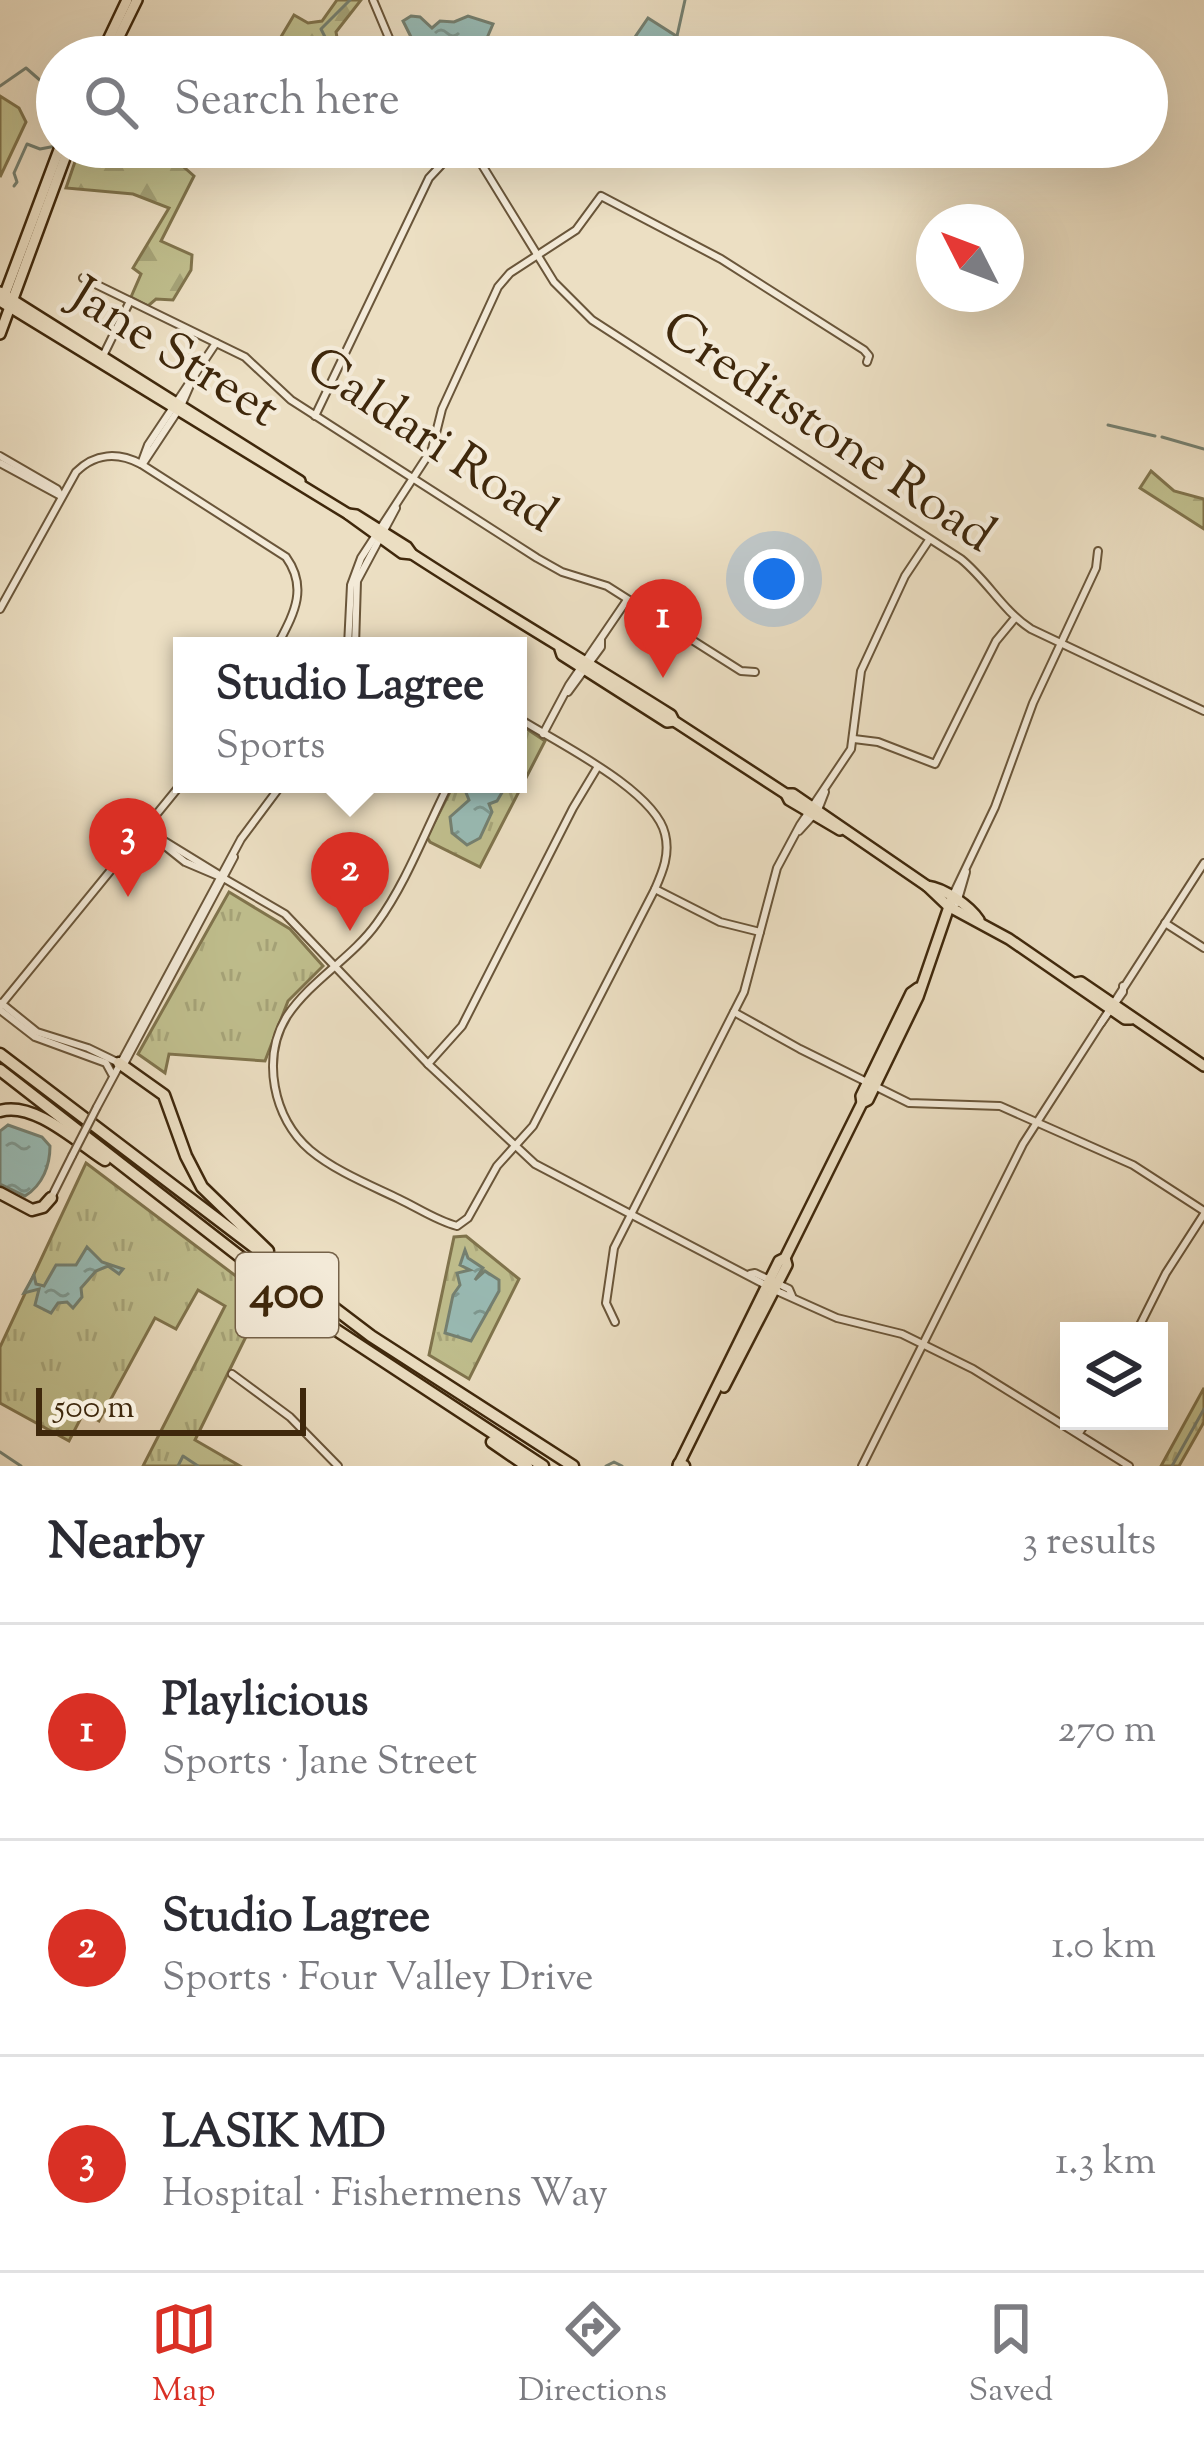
<!DOCTYPE html>
<html lang="en">
<head>
<meta charset="utf-8">
<style>
  :root { --surface:#fff; --page:#f2f2f3; --text:#2b2b33; --muted:#7c7c81; --line:#e1e1e2; --accent:#d93025 }
  body { margin:0; font-family:"Sorts Mill Goudy",serif; background:var(--page); color:var(--text) }
  .controls { position:absolute; right:36px; bottom:36px; display:grid; overflow:hidden; border-radius:0px; box-shadow:0 12px 48px #0002 }
  .controls button { width:108px; height:108px; display:grid; place-items:center; padding:0; border:0; border-bottom:3px solid var(--line); background:var(--surface); color:var(--text); font:60px sans-serif }
  .compass { position:absolute; left:916px; top:204px; width:108px; height:108px; border-radius:50%; background:var(--surface); box-shadow:0 12px 48px #0002; rotate:312deg }
  .scale { position:absolute; left:36px; bottom:30px; width:270px; box-sizing:border-box; padding-left:12px; border:6px solid #3f280c; border-top:0; font-size:33px; line-height:42px; white-space:nowrap; color:#3f280c; -webkit-text-stroke:9px #f3ead8; paint-order:stroke }
  .you { position:absolute; left:774px; top:579px; width:42px; height:42px; margin:-30px; border:9px solid #fff; border-radius:50%; background:#1a73e8; box-shadow:0 0 0 18px #1a73e833 }
  .badge { display:grid; place-items:center; width:78px; height:78px; border-radius:50%; background:var(--accent); color:#fff; font-size:39px; font-weight:700 }
  .pin { position:absolute; translate:-50% -99px; filter:drop-shadow(0 3px 6px #0008) }
  .pin::after { content:''; position:absolute; top:63px; width:42px; height:36px; background:inherit; clip-path:polygon(0 0,100% 0,50% 100%) }
  .popup { position:absolute; left:173px; top:637px; width:354px; height:156px; box-sizing:border-box; display:grid; place-content:center; border-radius:0px; background:var(--surface); filter:drop-shadow(0 3px 9px #0005); font-size:39px; white-space:nowrap; color:var(--muted) }
  .popup b { font-size:45px; color:var(--text) }
  .popup::after { content:''; position:absolute; left:50%; top:100%; margin-left:-24px; border:24px solid transparent; border-top-color:var(--surface) }
  .list { margin:0; padding:0; list-style:none }
  h2 { display:flex; justify-content:space-between; align-items:center; height:156px; margin:0; padding:0 48px; font-size:51px }
  h2 small { font-size:39px; font-weight:400; color:var(--muted) }
  .list li { display:grid; grid-template-columns:78px 1fr auto; gap:36px; align-items:center; box-sizing:border-box; height:216px; padding:0 48px; border-top:3px solid var(--line) }
  .list b { display:block; font-size:45px; white-space:nowrap }
  .list p { margin:0; font-size:39px; white-space:nowrap; color:var(--muted) }
  .list em { font-size:39px; font-style:normal; color:var(--muted) }
  .icon { flex:none; width:66px; height:66px; fill:none; stroke:currentColor; stroke-width:2; stroke-linecap:round; stroke-linejoin:round }
  .map { position:relative; flex:none; width:1204px; height:1466px; overflow:hidden }
  .search { position:absolute; background:var(--surface); box-shadow:0 12px 48px #0002; left:36px; right:36px; top:36px; height:132px; display:flex; align-items:center; gap:30px; box-sizing:border-box; padding:0 42px; border-radius:66px; color:var(--muted); font-size:45px }
  .sheet { height:804px; background:var(--surface) }
  nav { display:flex; justify-content:space-around; align-items:center; box-sizing:border-box; height:168px; border-top:3px solid var(--line); background:var(--surface); font-size:33px; color:var(--muted) }
  nav a { display:grid; justify-items:center; gap:6px }
  nav .on { color:var(--accent) }
  .map>svg:first-child { display:block }
  .grass { fill:url(#grass-tufts); stroke:#80744d; stroke-width:3 }
  .forest { fill:url(#forest-firs); stroke:#80744d; stroke-width:3 }
  .park { fill:#c0bf8e; stroke:#80744d; stroke-width:3 }
  .water { fill:url(#water-ripples); stroke:#758172; stroke-width:3 }
  .lines { fill:none; stroke-linecap:round; stroke-linejoin:round }
  .stream { stroke:#758172; stroke-width:3 }
  .minor-casing { stroke:#6a563a; stroke-width:10 }
  .major-casing { stroke:#3f280c; stroke-width:14 }
  .highway-casing { stroke:#3f280c; stroke-width:15 }
  .minor { stroke:#f3ead8; stroke-width:6 }
  .major { stroke:#ecdfc3; stroke-width:9 }
  .highway { stroke:#ecdfc3; stroke-width:10 }
  .minor-bridge-casing { stroke:#6a563a; stroke-width:10; stroke-linecap:butt }
  .minor-bridge { stroke:#f3ead8; stroke-width:6 }
  .labels { text-anchor:middle; dominant-baseline:central; stroke-width:9; stroke-linejoin:round; paint-order:stroke }
  .shield { fill:#f3ead8; stroke:#756249; stroke-width:3 }
  .shield-label { font-size:48px; font-weight:bold; fill:#3f280c }
  .street-label { font-size:51px; fill:#3f280c; stroke:#f3ead8 }
</style>
</head>
<body>
<div class="map">
<svg width="1204" height="1466" viewBox="0 0 1204 1466">
  <defs>
    <pattern id="grass-tufts" width="24" height="20" patternUnits="userSpaceOnUse" patternTransform="scale(3)"><rect width="24" height="20" fill="#c0bf8e"/><path d="M3 7l-1-3M5 7V3M7 7l1-3M15 17l-1-3M17 17v-4M19 17l1-3" fill="none" stroke="#a6a479"/></pattern>
    <pattern id="forest-firs" width="22" height="20" patternUnits="userSpaceOnUse" patternTransform="scale(3)"><rect width="22" height="20" fill="#c0bf8e"/><path d="M5 1l3.5 6h-7zM16 11l3.5 6h-7z" fill="#a6a479"/></pattern>
    <pattern id="water-ripples" width="26" height="14" patternUnits="userSpaceOnUse" patternTransform="scale(3)"><rect width="26" height="14" fill="#99bcb6"/><path d="M2 4q2-2 4 0t4 0M15 11q2-2 4 0t4 0" fill="none" stroke="#7e9992"/></pattern>
  </defs>
  <rect width="100%" height="100%" fill="#ecdfc3"/>
  <filter id="stains"><feTurbulence type="fractalNoise" baseFrequency=".00167" numOctaves="4"/><feColorMatrix values="0 0 0 0 .2 0 0 0 0 .09 0 0 0 0 .02 0 0 0 .5 -.17"/></filter>
  <radialGradient id="worn" r=".72"><stop offset=".6" stop-color="#630" stop-opacity="0"/><stop offset="1" stop-color="#630" stop-opacity=".3"/></radialGradient>
  <g class="grass">
    <path d="M518,723L545,741L480,867L430,842L427,837L454,784H518Z"/>
    <path d="M229,892L290,929L323,966L288,1001L265,1061L169,1054L165,1073L138,1054Z"/>
    <path d="M86,1163L265,1298L195,1440L240,1466H143L225,1306L198,1290L176,1329L155,1318L99,1421L84,1412L69,1441L0,1403V1347Z"/>
    <path d="M466,1236L519,1279L469,1379L429,1355L454,1237Z"/>
    <path d="M1204,1388V1422L1179,1466H1161Z"/>
  </g>
  <g class="forest">
    <path d="M337,0H361L336,32L338,43L350,57H269L294,15L308,23L322,21Z"/>
    <path d="M80,147H203L185,168L194,176L161,241L192,255L191,270L173,300L156,299L148,306L131,297L141,274L133,268L169,208L133,194L66,188Z"/>
    <path d="M1151,471L1174,491L1204,499V529L1140,488Z"/>
  </g>
  <path class="park" d="M0,96L19,108L26,122L0,177Z"/>
  <g class="water">
    <path d="M411,16L420,17L432,28L440,21L454,22L468,16L493,24L487,38L468,57H421L403,21Z"/>
    <path d="M648,18L681,39L670,57L635,37Z"/>
    <path d="M468,784H507L497,801L489,804L492,812L480,838L467,845L452,833L450,817L469,800L465,790Z"/>
    <path d="M8,1125L42,1137L50,1146C50,1165 43,1185 25,1196L0,1184V1131Z"/>
    <path d="M87,1247L102,1262L123,1269L119,1274L108,1266L96,1271L81,1288L82,1297L73,1308L67,1302L58,1303L51,1313L35,1305L39,1289L24,1293L34,1275L36,1284L44,1286L56,1265H76Z"/>
    <path d="M465,1250L468,1258L483,1268L475,1280L485,1271L499,1280V1291L471,1341L445,1333L453,1295L460,1285L457,1273L470,1270L460,1265Z"/>
  </g>
  <g class="lines">
    <g class="stream">
      <path d="M677,36L685,0"/>
      <path d="M304,57L325,37L321,29L350,0"/>
      <path d="M0,86L26,68L57,95"/>
      <path d="M132,147L130,158L140,162L146,157C162,167 176,161 189,147"/>
      <path d="M76,150L98,152L104,147"/>
      <path d="M14,186L17,182L14,173L27,144L40,149L56,146"/>
      <path d="M1108,425L1155,436"/>
      <path d="M1162,437L1204,449"/>
      <path d="M0,1452L21,1466"/>
      <path d="M178,1466L183,1456L198,1466"/>
      <path d="M606,1466L614,1462L622,1466"/>
      <path d="M1172,1466L1204,1409"/>
    </g>
    <defs>
      <g id="minor">
        <path d="M373,0L397,57"/>
        <path d="M471,147L554,282L592,320L961,559C988,581 1002,610 1031,629L1204,711"/>
        <path d="M83,278L245,357L291,400L537,558L562,572L607,586L741,671L755,672"/>
        <path d="M103,356L130,301"/>
        <path d="M315,416L429,178L458,147"/>
        <path d="M0,456L57,489L61,496"/>
        <path d="M144,462L181,406L191,383"/>
        <path d="M0,463L61,496"/>
        <path d="M141,464L148,445L216,343"/>
        <path d="M0,609L76,472C95,453 118,452 141,464L286,557C309,589 293,615 277,646"/>
        <path d="M348,646L351,585L361,558L432,449L442,409L498,287L510,273L576,230L601,196L721,259L864,350L869,356L867,362"/>
        <path d="M355,646L357,581L396,508"/>
        <path d="M568,692L601,647V640"/>
        <path d="M543,734L569,685L627,600"/>
        <path d="M854,739L878,742L935,764L996,641L1015,618"/>
        <path d="M449,784C426,829 407,882 377,923C352,958 311,980 287,1016C261,1058 273,1118 310,1150C335,1171 370,1185 399,1199C418,1208 437,1221 457,1226L468,1218L497,1166L533,1126L655,889C663,871 670,854 665,834C655,790 556,742 518,718"/>
        <path d="M145,830L185,862L225,879L285,914L428,1064L535,1164L779,1292L837,1318L902,1334L973,1369L1129,1466"/>
        <path d="M148,831L218,874"/>
        <path d="M799,831L818,810L825,792"/>
        <path d="M655,889L720,922L760,932"/>
        <path d="M953,895L995,807L1033,703L1096,568L1098,551"/>
        <path d="M957,903L966,872"/>
        <path d="M1165,923L1204,948"/>
        <path d="M1,1003L37,1032L88,1048L119,1063"/>
        <path d="M0,1006L182,783"/>
        <path d="M0,1010L35,1037L106,1063L112,1074"/>
        <path d="M734,1012L800,1049L909,1103L1000,1106L1133,1165L1204,1211"/>
        <path d="M1101,1023L1123,992V986"/>
        <path d="M428,1064L462,1026L573,808L597,768"/>
        <path d="M123,1066L234,857"/>
        <path d="M97,1107L241,839L282,784"/>
        <path d="M52,1196L72,1156"/>
        <path d="M750,1274L755,1273L789,1289L792,1296"/>
        <path d="M615,1322L606,1303L614,1248L744,992L777,868L800,825L851,749L861,671L905,576L929,540"/>
        <path d="M1137,1331L1166,1273L1204,1214"/>
        <path d="M232,1374L290,1417L338,1466"/>
        <path d="M1079,1433L1087,1421"/>
        <path d="M862,1466L1023,1144L1204,863"/>
      </g>
      <g id="major">
        <path d="M100,57L127,0"/>
        <path d="M109,57L137,0"/>
        <path d="M0,292L300,481"/>
        <path d="M3,299L60,147"/>
        <path d="M0,301L348,514L402,553L412,554"/>
        <path d="M0,334L69,147"/>
        <path d="M348,514L356,515L407,547L412,554C498,610 584,660 671,715L674,721L786,794H793L927,886C944,888 970,906 979,920"/>
        <path d="M560,649L562,655L667,722L674,721"/>
        <path d="M786,794L789,800L840,830"/>
        <path d="M927,886L948,906L1009,939L1125,1019H1131"/>
        <path d="M1076,983L1081,982L1204,1066"/>
        <path d="M862,1103L861,1096L911,993L918,988"/>
        <path d="M724,1387L787,1265L785,1258"/>
        <path d="M678,1466L779,1261L785,1258L862,1103L868,1100L918,997L952,898"/>
      </g>
      <g id="highway">
        <path d="M0,1054L371,1336L573,1466"/>
        <path d="M119,1063L164,1095L186,1156L202,1187L268,1251"/>
        <path d="M0,1070L324,1322L543,1466"/>
        <path d="M0,1111C34,1101 77,1142 105,1160"/>
        <path d="M0,1193L32,1210L43,1207L51,1198"/>
        <path d="M492,1442L527,1466"/>
        <path d="M679,1464L684,1466"/>
      </g>
    </defs>
    <use href="#minor" class="minor-casing"/>
    <use href="#major" class="major-casing"/>
    <use href="#highway" class="highway-casing"/>
    <use href="#minor" class="minor"/>
    <use href="#major" class="major"/>
    <use href="#highway" class="highway"/>
    <defs>
      <path id="minor-bridge" d="M72,1156L97,1107"/>
    </defs>
    <use href="#minor-bridge" class="minor-bridge-casing"/>
    <use href="#minor-bridge" class="minor-bridge"/>
  </g>
  <g class="labels">
    <rect class="shield" x="236" y="1253" width="102" height="84" rx="9"/>
    <g class="shield-label">
      <text x="287" y="1295">400</text>
    </g>
    <g class="street-label">
      <text transform="translate(173 355) rotate(32)">Jane Street</text>
      <text transform="translate(827 434) rotate(34)">Creditstone Road</text>
      <text transform="translate(430 442) rotate(34)">Caldari Road</text>
    </g>
  </g>
  <rect width="100%" height="100%" filter="url(#stains)"/>
  <rect width="100%" height="100%" fill="url(#worn)"/>
</svg>
<div class="controls">
<button><svg class="icon" aria-label="layers" viewBox="0 0 24 24"><path d="M12 4l9 5-9 5-9-5zM3 14l9 5 9-5"/></svg></button>
</div>
<svg class="compass" viewBox="-18 -18 36 36"><path d="M0-13l5 13h-10z" fill="#e53935"/><path d="M0 13l5-13h-10z" fill="#7c7c81"/></svg>
<div class="scale">500 m</div>
<div class="you"></div>
<div class="pin badge" style="left:663px;top:678px">1</div>
<div class="pin badge" style="left:350px;top:931px">2</div>
<div class="popup"><b>Studio Lagree</b>Sports</div>
<div class="pin badge" style="left:128px;top:897px">3</div>
<div class="search"><svg class="icon" aria-label="search" viewBox="0 0 24 24"><circle cx="10" cy="10" r="6"/><path d="M15 15l6 6"/></svg>Search here</div>
</div>
<section class="sheet">
<h2>Nearby<small>3 results</small></h2>
<ul class="list">
<li><span class="badge">1</span><div><b>Playlicious</b><p>Sports · Jane Street</p></div><em>270 m</em></li>
<li><span class="badge">2</span><div><b>Studio Lagree</b><p>Sports · Four Valley Drive</p></div><em>1.0 km</em></li>
<li><span class="badge">3</span><div><b>LASIK MD</b><p>Hospital · Fishermens Way</p></div><em>1.3 km</em></li>
</ul>
</section>
<nav>
<a class="on"><svg class="icon" aria-label="map" viewBox="0 0 24 24"><path d="M3 6l6-2 6 2 6-2v14l-6 2-6-2-6 2zM9 4v14M15 6v14"/></svg>Map</a>
<a><svg class="icon" aria-label="directions" viewBox="0 0 24 24"><path d="M12 3l9 9-9 9-9-9zM9 14v-3h6M13 9l2 2-2 2"/></svg>Directions</a>
<a><svg class="icon" aria-label="saved" viewBox="0 0 24 24"><path d="M7 4h10v16l-5-4-5 4z"/></svg>Saved</a>
</nav>
</body>
</html>
